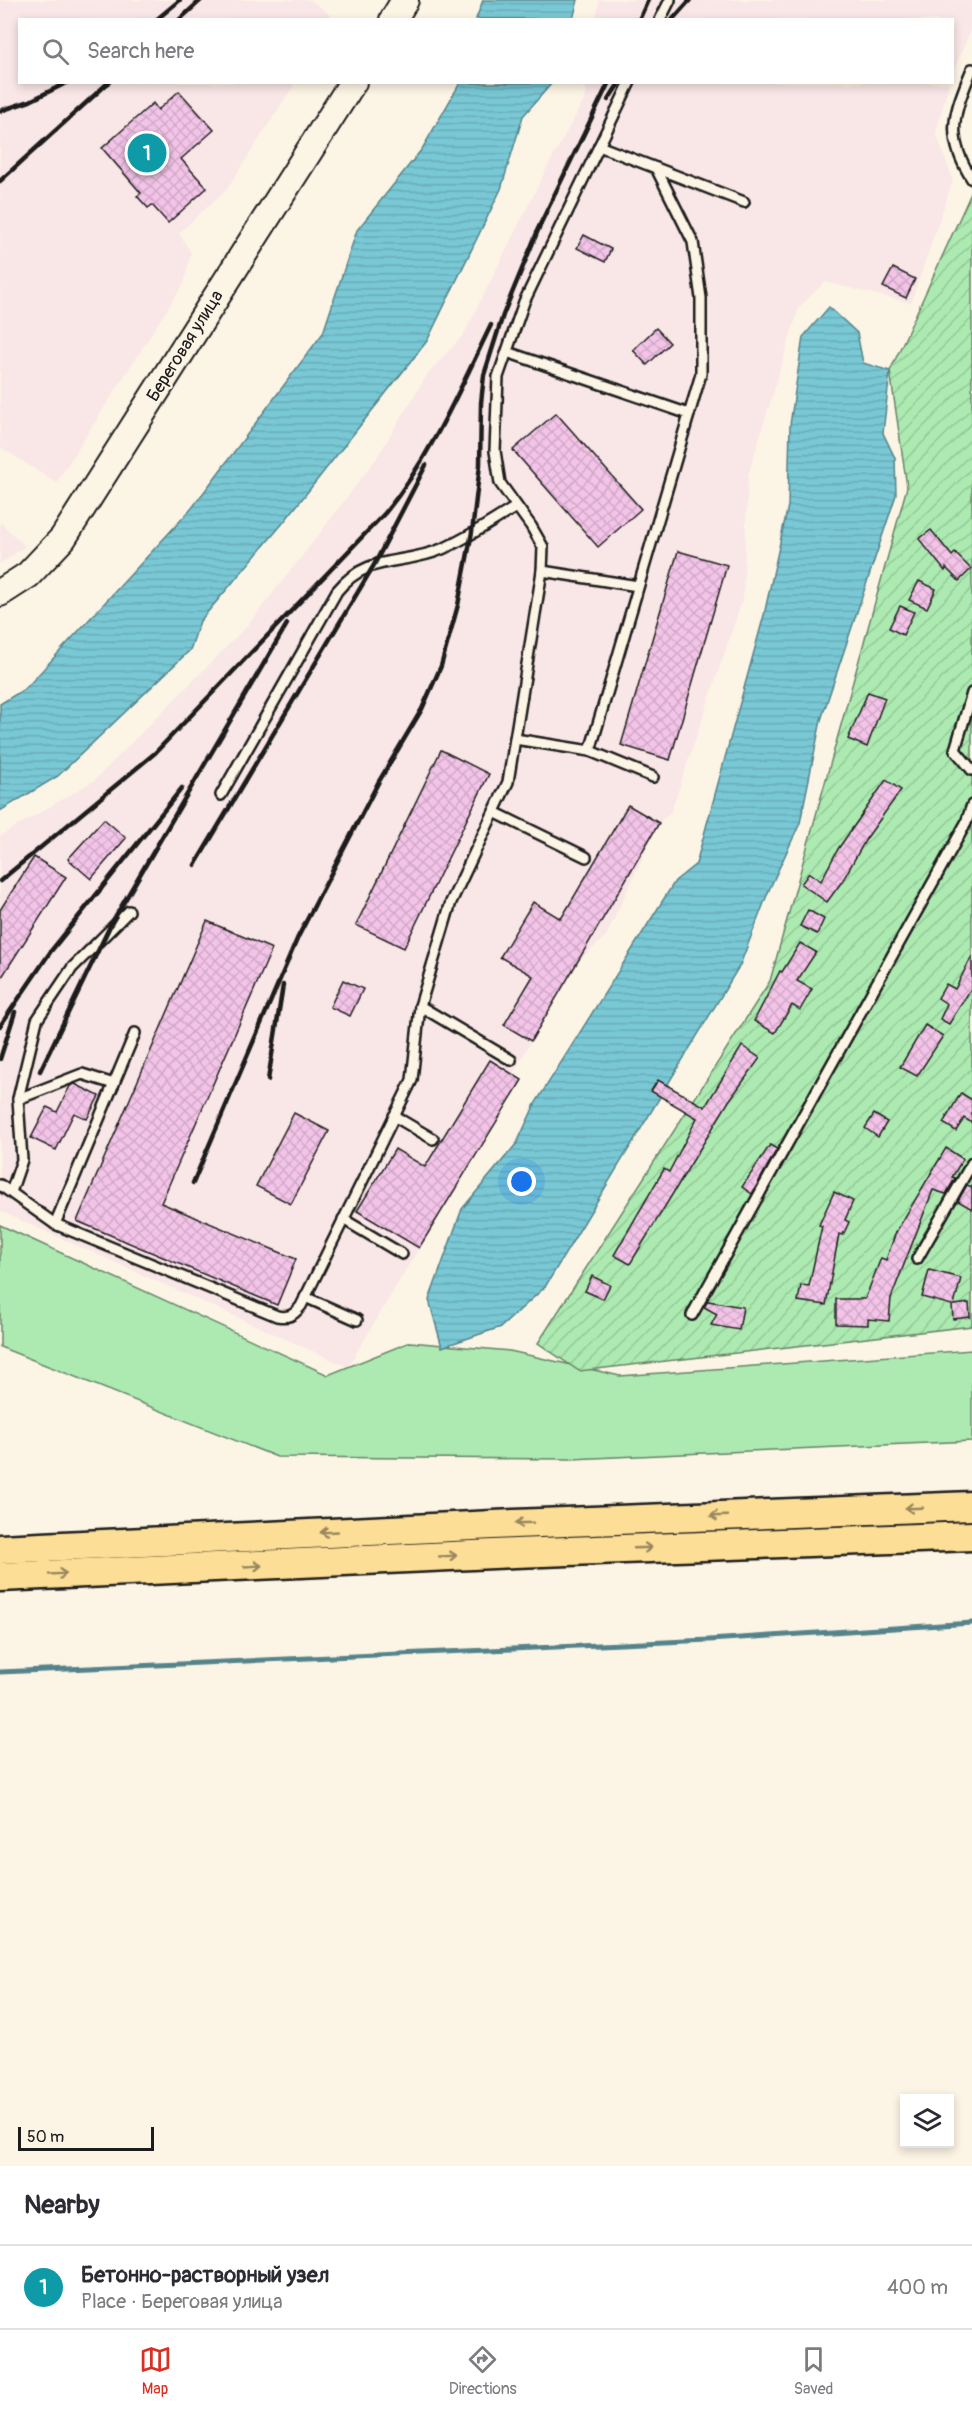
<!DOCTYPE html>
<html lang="en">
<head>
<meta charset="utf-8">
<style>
  :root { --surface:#fff; --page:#f7f7f7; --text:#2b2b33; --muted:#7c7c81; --line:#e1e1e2; --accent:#d93025 }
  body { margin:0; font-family:Pangolin,sans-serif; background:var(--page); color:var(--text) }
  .controls { position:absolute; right:18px; bottom:18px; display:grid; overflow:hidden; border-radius:0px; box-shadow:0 3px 9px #0003 }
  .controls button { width:54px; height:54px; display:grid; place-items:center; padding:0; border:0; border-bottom:2px solid var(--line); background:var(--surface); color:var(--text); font:30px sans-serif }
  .scale { position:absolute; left:18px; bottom:15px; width:136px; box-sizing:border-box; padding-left:6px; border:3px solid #1c1c1c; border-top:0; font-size:16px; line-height:21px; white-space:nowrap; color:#1c1c1c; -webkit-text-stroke:4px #fcf5e5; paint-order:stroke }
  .you { position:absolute; left:522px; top:1182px; width:21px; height:21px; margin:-15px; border:4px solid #fff; border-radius:50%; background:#1a73e8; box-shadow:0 0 0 9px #1a73e833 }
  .badge { display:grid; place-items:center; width:39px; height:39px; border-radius:50%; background:var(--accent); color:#fff; font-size:20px; font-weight:700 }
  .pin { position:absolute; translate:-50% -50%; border:3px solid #fff; box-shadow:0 2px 6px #0006 }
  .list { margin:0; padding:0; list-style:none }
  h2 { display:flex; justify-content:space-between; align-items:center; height:78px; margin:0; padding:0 24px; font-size:26px }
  h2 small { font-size:20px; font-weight:400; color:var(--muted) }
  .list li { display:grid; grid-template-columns:39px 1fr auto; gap:18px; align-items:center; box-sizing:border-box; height:84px; padding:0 24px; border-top:2px solid var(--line) }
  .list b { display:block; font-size:22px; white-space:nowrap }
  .list p { margin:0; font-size:20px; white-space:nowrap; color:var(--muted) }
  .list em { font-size:20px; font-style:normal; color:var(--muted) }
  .icon { flex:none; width:33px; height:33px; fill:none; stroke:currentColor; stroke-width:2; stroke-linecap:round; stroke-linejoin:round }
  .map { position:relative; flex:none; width:972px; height:2166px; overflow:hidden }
  .search { position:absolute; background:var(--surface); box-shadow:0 3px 9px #0003; left:18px; right:18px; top:18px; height:66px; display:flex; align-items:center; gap:15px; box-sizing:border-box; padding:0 21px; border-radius:0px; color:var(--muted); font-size:22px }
  .sheet { height:162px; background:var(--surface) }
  nav { display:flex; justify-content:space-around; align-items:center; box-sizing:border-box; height:84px; border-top:2px solid var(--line); background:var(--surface); font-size:16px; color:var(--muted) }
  nav a { display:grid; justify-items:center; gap:3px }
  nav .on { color:var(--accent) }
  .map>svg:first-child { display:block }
  .built { fill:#f9e6e6 }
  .green { fill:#aceab1; stroke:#648366; stroke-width:1.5 }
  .garden { fill:url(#garden-furrows); stroke:#648366; stroke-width:1.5 }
  .water { fill:url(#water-rules); stroke:#54838b; stroke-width:1.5 }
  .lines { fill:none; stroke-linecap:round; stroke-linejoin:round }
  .stream { stroke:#54838b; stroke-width:5 }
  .building { fill:url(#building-cross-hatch); stroke:#1c1c1c; stroke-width:1.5 }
  .lane-casing { stroke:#1c1c1c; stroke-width:14 }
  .secondary-casing { stroke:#1c1c1c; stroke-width:30 }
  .primary-casing { stroke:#1c1c1c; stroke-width:33 }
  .lane { stroke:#fcf5e5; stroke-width:9 }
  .secondary { stroke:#fcf5e5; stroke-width:26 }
  .primary { stroke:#fdde96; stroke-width:28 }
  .rail { stroke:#1c1c1c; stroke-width:4.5 }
  .oneway { stroke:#98875f }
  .labels { text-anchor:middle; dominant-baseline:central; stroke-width:4.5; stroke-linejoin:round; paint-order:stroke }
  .street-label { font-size:18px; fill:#1c1c1c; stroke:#fcf5e5 }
</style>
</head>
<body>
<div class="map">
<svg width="972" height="2166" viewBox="0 0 972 2166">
  <defs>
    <pattern id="garden-furrows" width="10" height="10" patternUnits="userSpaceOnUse" patternTransform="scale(1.5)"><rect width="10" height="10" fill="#aceab1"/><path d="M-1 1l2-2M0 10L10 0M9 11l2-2" fill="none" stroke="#93c898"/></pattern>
    <pattern id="water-rules" width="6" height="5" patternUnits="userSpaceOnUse" patternTransform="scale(1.5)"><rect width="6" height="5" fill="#79c8d5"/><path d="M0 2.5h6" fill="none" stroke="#68abb6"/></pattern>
    <pattern id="building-cross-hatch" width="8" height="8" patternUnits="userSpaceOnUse" patternTransform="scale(1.5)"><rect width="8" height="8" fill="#f3c4e8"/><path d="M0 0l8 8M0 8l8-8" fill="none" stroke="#d0a8c6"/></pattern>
  </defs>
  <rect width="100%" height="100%" fill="#fcf5e5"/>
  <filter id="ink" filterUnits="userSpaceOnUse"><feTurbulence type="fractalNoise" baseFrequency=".0167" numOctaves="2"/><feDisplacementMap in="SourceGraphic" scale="12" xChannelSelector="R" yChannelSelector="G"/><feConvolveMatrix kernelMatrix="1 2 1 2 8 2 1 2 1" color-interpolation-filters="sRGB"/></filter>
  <g filter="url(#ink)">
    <g class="built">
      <path d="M0,0H311L335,19L20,20V82L295,83L227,189L179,233L191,253L184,283L56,483L0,447Z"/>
      <path d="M599,0H972V26L953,73L952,20H596Z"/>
      <path d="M587,83H949L936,133L953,180L911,303L825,282L799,307L748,476L743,598L671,812L659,823L606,936L577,963L531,1041L419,1248L348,1367L0,1211V836L95,780L247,626L317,537L376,459L427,375L464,334L550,162L584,100Z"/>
      <path d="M0,522L25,546L0,564Z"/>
    </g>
    <path class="green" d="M0,1225L328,1375L410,1342L510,1351L620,1376L972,1350V1441L571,1459L277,1457L0,1347Z"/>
    <path class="garden" d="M972,191V1326L579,1371L538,1343L770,981L907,487L890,371Z"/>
    <g class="water">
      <path d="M483,0H578L573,19H476Z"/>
      <path d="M460,83H552L523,116L501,189L427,341L283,523L200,621L190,650L58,776L0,811V704L26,688L192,508L323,333L357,230L422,149Z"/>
      <path d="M829,307L857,333L863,363L890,371L883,433L895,458L896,495L821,720L800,823L769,890L740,965L545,1287L501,1327L442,1347L429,1300L462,1209L517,1143L535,1104L675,881L696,864L764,615L788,506L790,425L803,337Z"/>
    </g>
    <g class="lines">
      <path class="stream" d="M0,1672L709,1640L972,1623"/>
    </g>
    <g class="building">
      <path d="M179,91L214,130L181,159L207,188L168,223L152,205L148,208L137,196L141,193L102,148L153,103L158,110Z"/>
      <path d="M584,235L611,249L605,262L577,248Z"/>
      <path d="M893,268L915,279L906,298L883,287Z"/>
      <path d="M656,328L670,343L647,365L633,350Z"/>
      <path d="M556,413L641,509L598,547L513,450Z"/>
      <path d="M931,530L952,556L955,553L971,569L959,581L946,568L945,571L919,539Z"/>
      <path d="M678,551L727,565L670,760L621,745Z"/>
      <path d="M919,581L936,589L927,608L909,600Z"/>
      <path d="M900,606L914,612L903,635L889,628Z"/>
      <path d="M868,692L885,698L867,747L848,739Z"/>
      <path d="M441,750L489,774L404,948L356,925Z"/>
      <path d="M886,780L901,790L866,839L843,880L827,902L801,884L809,873L821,881L838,849Z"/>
      <path d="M628,805L659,823L531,1041L504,1025L533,976L500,957L533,902L561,919Z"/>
      <path d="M104,819L126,838L91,879L68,859Z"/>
      <path d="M34,857L66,877L0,980V910Z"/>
      <path d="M808,910L824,919L817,934L800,926Z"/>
      <path d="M207,921L272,949L161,1203L296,1259L277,1305L77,1221Z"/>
      <path d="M800,943L816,952L797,981L812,989L800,1010L792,1005L775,1033L754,1021L780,971L782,972Z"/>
      <path d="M972,956V987L949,1024L940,1019L947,1004L938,998L946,984L955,989Z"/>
      <path d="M343,980L363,989L350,1016L330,1007Z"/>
      <path d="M925,1025L943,1036L917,1076L900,1067Z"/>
      <path d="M742,1046L760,1058L729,1101L630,1264L614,1255L664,1169L669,1172L697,1118L651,1091L658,1080L705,1107Z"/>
      <path d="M490,1060L522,1080L419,1248L357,1211L395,1149L425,1167Z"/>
      <path d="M75,1084L99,1096L87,1119L74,1113L56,1150L31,1138L47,1107L57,1112L70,1086Z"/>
      <path d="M961,1093L972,1100V1123L964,1118L956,1131L943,1123Z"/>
      <path d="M294,1113L329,1131L291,1204L256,1186Z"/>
      <path d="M874,1114L887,1122L878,1137L865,1128Z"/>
      <path d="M770,1145L777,1149L752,1194L742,1187Z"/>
      <path d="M946,1148L963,1159L952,1177L955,1178L946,1194L933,1190L891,1298L889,1321L868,1319V1325L836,1324V1299H865L881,1258L886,1260L896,1232Z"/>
      <path d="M967,1185L972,1187V1209L958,1201Z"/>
      <path d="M834,1192L853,1201L845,1220L849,1222L843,1235L839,1234L826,1305L798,1301L801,1285L809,1286L822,1226L819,1225Z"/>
      <path d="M929,1270L961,1278L954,1305L969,1303L970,1317L953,1319L952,1305L922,1297Z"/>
      <path d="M592,1276L610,1285L603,1299L585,1291Z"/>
      <path d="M708,1301L743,1307L739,1330L711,1325L717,1314L704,1307Z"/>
    </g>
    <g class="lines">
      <defs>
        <g id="lane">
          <path d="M660,20L670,0"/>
          <path d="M972,69C954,113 944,136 972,179"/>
          <path d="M599,146L744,202"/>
          <path d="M507,352L689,414"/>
          <path d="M542,571L638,586"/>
          <path d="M972,693L955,750L972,770"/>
          <path d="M515,739L590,751L653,777"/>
          <path d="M590,751L701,374V298L693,242L656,168"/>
          <path d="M221,795L337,591C368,553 402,566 442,549C468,538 492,521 516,507"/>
          <path d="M494,812L586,857"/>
          <path d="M420,1006L511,1060"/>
          <path d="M18,1099L82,1074L114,1084"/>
          <path d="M394,1116L433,1139"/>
          <path d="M0,1185L55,1224L277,1316C289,1318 293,1316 301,1306L412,1080L420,1006L451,902L508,782L542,571L543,547L531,526L500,483L495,451L498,377L524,302L630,82"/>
          <path d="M11,1192L22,1160L18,1099L37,1020L72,968L129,911"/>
          <path d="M343,1219L402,1254"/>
          <path d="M55,1224L135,1033"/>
          <path d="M917,1259L972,1163"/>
          <path d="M305,1297L357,1320"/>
          <path d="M692,1315L966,823L972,805"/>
        </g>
        <g id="secondary">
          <path d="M393,20L405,0"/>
          <path d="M0,593L28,575L63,538L353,82"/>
        </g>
        <g id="primary">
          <path d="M0,1549L514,1524L972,1506"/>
          <path d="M0,1577L515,1553L972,1536"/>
        </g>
      </defs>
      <use href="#lane" class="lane-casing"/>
      <use href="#secondary" class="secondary-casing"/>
      <use href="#primary" class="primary-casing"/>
      <use href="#lane" class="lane"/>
      <use href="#secondary" class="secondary"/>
      <use href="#primary" class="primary"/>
      <g class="rail">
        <path d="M156,20L180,0"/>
        <path d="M179,20L201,0"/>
        <path d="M639,20L648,0"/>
        <path d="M672,20L690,0"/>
        <path d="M608,100L620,82"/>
        <path d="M0,111L30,101L68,82"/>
        <path d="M0,181L109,82"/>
        <path d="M537,231L609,82"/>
        <path d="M195,865L374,565L426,465"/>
        <path d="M0,881L155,753L385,513C430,458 460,389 491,325"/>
        <path d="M0,1026L51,951L182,788"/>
        <path d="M0,1059L15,1012"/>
        <path d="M40,1071L111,924L287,624"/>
        <path d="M268,1080L283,985"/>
        <path d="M193,1183L298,937L378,783L422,709L441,666L458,605L472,532L480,465L481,403L484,375L503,315L541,223"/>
      </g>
    </g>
    <defs><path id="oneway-shaft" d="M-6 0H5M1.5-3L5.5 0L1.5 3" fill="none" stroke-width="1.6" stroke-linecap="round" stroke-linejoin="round" transform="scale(1.5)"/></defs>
    <g class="oneway">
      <use href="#oneway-shaft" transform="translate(914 1508) rotate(178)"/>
      <use href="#oneway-shaft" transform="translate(719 1516) rotate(178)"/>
      <use href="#oneway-shaft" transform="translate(524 1523) rotate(178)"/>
      <use href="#oneway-shaft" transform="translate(329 1532) rotate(177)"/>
      <use href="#oneway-shaft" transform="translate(643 1548) rotate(-2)"/>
      <use href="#oneway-shaft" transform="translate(448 1556) rotate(-3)"/>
      <use href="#oneway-shaft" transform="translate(253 1566) rotate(-3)"/>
      <use href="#oneway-shaft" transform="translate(58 1574) rotate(-3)"/>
    </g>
  </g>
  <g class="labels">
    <g class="street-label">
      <text transform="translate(185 346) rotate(-58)">Береговая улица</text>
    </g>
  </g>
</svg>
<div class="controls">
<button><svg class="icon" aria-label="layers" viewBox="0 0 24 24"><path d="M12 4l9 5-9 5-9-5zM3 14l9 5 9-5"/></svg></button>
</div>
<div class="scale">50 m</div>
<div class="you"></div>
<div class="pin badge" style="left:147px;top:153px;background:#0f9aa8">1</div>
<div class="search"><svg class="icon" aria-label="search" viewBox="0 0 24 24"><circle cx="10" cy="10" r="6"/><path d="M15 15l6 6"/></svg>Search here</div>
</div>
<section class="sheet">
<h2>Nearby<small></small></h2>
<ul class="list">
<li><span class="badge" style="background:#0f9aa8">1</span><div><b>Бетонно-растворный узел</b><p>Place · Береговая улица</p></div><em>400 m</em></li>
</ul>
</section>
<nav>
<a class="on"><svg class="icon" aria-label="map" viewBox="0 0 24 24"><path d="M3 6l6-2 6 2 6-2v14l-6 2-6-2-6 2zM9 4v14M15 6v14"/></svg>Map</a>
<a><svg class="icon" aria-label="directions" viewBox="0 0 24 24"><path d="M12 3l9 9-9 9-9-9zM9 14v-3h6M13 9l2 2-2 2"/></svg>Directions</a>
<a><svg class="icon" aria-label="saved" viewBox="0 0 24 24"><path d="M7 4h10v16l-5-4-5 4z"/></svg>Saved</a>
</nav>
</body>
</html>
